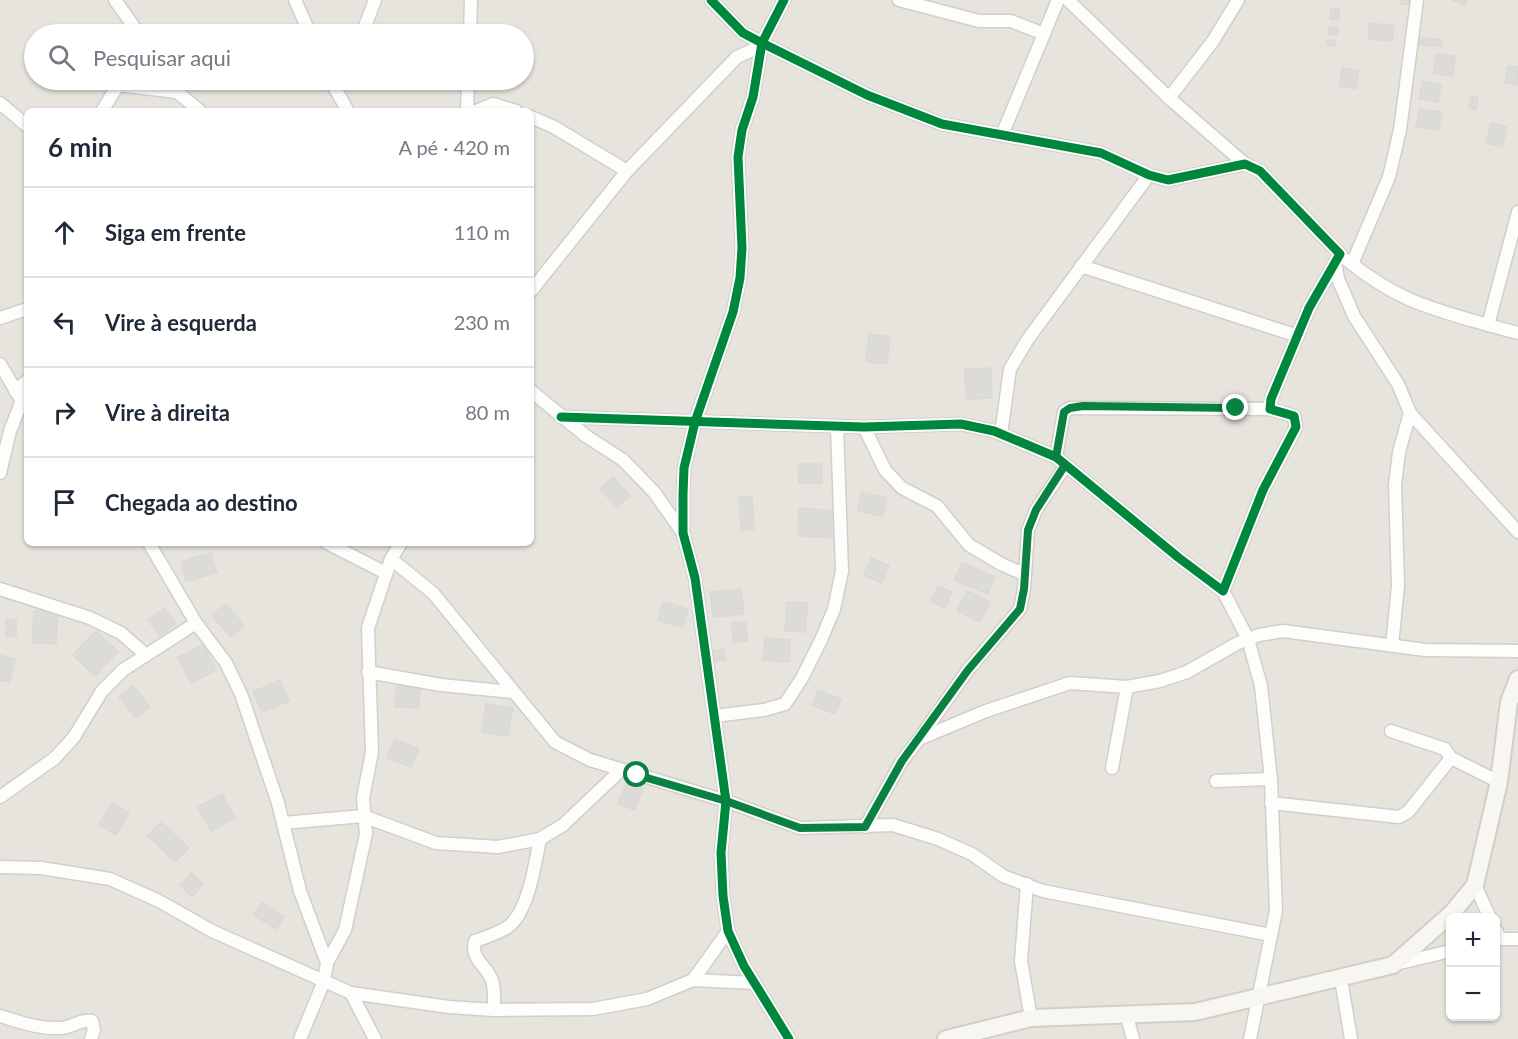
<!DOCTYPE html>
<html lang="pt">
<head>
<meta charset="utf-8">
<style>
  :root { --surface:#fff; --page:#f6f6f7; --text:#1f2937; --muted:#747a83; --line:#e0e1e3 }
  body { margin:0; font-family:Lato,sans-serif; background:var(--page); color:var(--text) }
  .controls { position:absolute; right:18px; bottom:18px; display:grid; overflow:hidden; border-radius:9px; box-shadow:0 2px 4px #0004 }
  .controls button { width:54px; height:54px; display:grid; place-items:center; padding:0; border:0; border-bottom:2px solid var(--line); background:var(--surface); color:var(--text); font:30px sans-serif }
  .stop { position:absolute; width:18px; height:18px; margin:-14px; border:4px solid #0b8043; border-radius:50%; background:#fff }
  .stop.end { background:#0b8043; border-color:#fff; box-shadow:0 2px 6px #0008 }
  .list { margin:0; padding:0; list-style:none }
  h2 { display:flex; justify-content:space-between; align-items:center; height:78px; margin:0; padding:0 24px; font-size:26px }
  h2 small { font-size:20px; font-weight:400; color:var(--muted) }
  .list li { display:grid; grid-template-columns:39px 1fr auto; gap:18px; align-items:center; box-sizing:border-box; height:90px; padding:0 24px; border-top:2px solid var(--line) }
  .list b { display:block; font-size:22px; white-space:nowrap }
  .list em { font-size:20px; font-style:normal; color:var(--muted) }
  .icon { flex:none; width:33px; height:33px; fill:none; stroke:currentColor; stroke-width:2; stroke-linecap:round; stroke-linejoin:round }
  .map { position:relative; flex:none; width:1518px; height:1039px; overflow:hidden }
  .search { position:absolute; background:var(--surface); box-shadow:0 2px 4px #0004; left:24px; top:24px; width:510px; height:66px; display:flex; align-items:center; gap:15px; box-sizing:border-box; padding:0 21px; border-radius:33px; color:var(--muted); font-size:22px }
  .panel { position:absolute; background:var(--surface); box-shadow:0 2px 4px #0004; left:24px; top:108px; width:510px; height:438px; border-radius:9px }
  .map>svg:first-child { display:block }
  .residential { fill:#e6e4dd; fill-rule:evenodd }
  .building { fill:#dcdbd7; stroke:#dbd9d4; stroke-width:1.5 }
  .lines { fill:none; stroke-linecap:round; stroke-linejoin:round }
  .street-casing { stroke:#d1cfcb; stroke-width:15 }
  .secondary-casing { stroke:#d1cfc6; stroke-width:20 }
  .street { stroke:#fdfdfc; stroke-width:12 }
  .secondary { stroke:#f7f6f1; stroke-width:16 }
  .cycleway-casing { stroke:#fff; stroke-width:13 }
  .cycleway { stroke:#00873e; stroke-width:9 }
  .route { stroke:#0b8043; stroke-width:8 }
</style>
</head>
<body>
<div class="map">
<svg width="1518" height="1039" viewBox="0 0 1518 1039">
  <rect width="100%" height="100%" fill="#f3f2ee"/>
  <path class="residential" d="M0,0H1518V1039H0ZM34,34H524V80H34ZM27,111H531V543H27ZM1450,918H1496V1016H1450Z"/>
  <g class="building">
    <path d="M1402,0H1411V5L1401,4Z"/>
    <path d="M1452,0H1466L1465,5Z"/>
    <path d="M1331,8L1339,9V20L1330,19Z"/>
    <path d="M1370,23L1394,26L1392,41L1368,39Z"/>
    <path d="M1329,27L1338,28L1337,35L1328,34Z"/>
    <path d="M1420,37L1442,40L1441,47L1419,44Z"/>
    <path d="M1327,40H1335V46L1327,45Z"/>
    <path d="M1436,54L1455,56L1453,76L1433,73Z"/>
    <path d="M1508,66L1518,67V85L1505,83Z"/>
    <path d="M1342,68L1359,71L1356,89L1339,86Z"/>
    <path d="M1423,81L1441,85L1438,102L1419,99Z"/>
    <path d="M1471,96L1478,98L1476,110L1469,108Z"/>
    <path d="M1419,109L1442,112L1439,130L1416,127Z"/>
    <path d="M1491,123L1507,127L1502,147L1486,143Z"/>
    <path d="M869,334L890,337L887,364L866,361Z"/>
    <path d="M991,368L992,398L966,399L965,369Z"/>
    <path d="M798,464H822V483H799Z"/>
    <path d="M613,477L630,496L617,507L600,489Z"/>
    <path d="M861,492L887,498L883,516L858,511Z"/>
    <path d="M752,496L754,529L741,530L739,497Z"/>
    <path d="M799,508L839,511L837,538L798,536Z"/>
    <path d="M211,553L217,573L186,581L181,562Z"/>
    <path d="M871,558L889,566L882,583L864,575Z"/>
    <path d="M962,563L995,577L988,594L954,580Z"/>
    <path d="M938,586L952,592L945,608L931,602Z"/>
    <path d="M741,589L744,614L713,617L710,592Z"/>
    <path d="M967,591L990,602L980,622L957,611Z"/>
    <path d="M663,602L688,609L683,627L658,620Z"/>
    <path d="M787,602L807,603L806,632L785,631Z"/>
    <path d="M226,604L244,626L231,637L212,615Z"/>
    <path d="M165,608L176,624L159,636L148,620Z"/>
    <path d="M34,611L58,612L56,644L32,643Z"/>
    <rect x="6" y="620" width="10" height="16"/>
    <path d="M732,622H746L747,641L733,642Z"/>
    <path d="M96,631L118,652L95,676L73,655Z"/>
    <path d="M765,638L790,640L789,662L763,660Z"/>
    <path d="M203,645L216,670L191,683L178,657Z"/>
    <path d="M724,649L725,660L714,661L713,651Z"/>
    <path d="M0,655L15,659L9,682L0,680Z"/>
    <path d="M280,680L289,701L262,712L253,692Z"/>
    <path d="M133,686L150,707L136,718L119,697Z"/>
    <path d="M396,686L420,688L419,708L395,707Z"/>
    <path d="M818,690L841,699L835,714L812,705Z"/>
    <path d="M486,704L513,708L508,736L482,732Z"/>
    <path d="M395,739L419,749L411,767L387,758Z"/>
    <path d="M626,782L643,788L635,810L618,804Z"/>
    <path d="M222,794L235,818L211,831L198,807Z"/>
    <path d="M112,803L129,813L116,835L99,825Z"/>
    <path d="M161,822L189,848L175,862L148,836Z"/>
    <path d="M191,873L203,884L192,897L180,885Z"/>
    <path d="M262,902L284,917L276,929L254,915Z"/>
  </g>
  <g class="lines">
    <defs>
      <g id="street">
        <path d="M115,0L139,34"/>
        <path d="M295,0L310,34"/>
        <path d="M784,0L762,43L753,97L742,130L738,157L742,248L740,278L733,312L695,422L684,468L683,494V533L695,578L726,801L721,853L723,896L728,931L744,966L789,1039"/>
        <path d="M899,0L979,21H1011L1044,34"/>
        <path d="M1068,0L1169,98L1245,164"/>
        <path d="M362,34L375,0"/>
        <path d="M470,34L471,0"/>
        <path d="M170,80L177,92L200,111"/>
        <path d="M330,80L348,111"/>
        <path d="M1169,98L1213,41L1238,0"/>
        <path d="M0,103L27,126"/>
        <path d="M102,111L118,85L177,92"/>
        <path d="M467,111L468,80"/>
        <path d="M476,111L493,104L516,111"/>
        <path d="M531,117L554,127L627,171"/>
        <path d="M1002,135L1058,0"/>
        <path d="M1518,212L1488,325L1518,333"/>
        <path d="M1347,260C1396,300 1429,308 1488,325"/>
        <path d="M1335,262L1338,279L1354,316L1398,384L1410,413L1399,452L1395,485L1398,586L1392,645"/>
        <path d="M1352,264L1389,177L1400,130L1417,0"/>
        <path d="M1081,266L1298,336"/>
        <path d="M531,291L627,171L737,57L761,46"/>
        <path d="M0,318L27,309"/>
        <path d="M0,364L26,408"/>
        <path d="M15,391L27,381"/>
        <path d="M531,391L586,436L623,460L654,492L683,533"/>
        <path d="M1410,413L1518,532"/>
        <path d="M561,417L864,427L961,424L994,431L1056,457L1179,558L1223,591L1263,490L1296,427L1294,416L1270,409L1271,399L1309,308L1340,254L1260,171L1245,164L1168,180L1149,175L1101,153L942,124L867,95L762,43L743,33L711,0"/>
        <path d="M864,427L885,470L902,488L937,506L969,545L1001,564L1024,574"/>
        <path d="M1001,434L1010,369L1028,339L1149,175"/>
        <path d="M1056,457L1064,412L1070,408L1270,409"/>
        <path d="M0,473L10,431L21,403"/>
        <path d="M149,543L196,623L226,663L241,694L278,803L300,891L327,963L324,981L300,1039"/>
        <path d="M327,543L386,573"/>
        <path d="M391,559L433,593L555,742L590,760L726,801L800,828L893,825L938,839L972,854L1003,876L1043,891L1271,935"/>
        <path d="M0,589L90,618L121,633L146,655"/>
        <path d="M1223,591L1248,639L1261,686L1271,779L1276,911L1250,1039"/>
        <path d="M368,672L441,685L513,692"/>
        <path d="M715,716L764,710L785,704L802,678L821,640L834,609L842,571L837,426"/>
        <path d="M1391,731L1445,749L1451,758L1499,782"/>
        <path d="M919,739L968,670L1020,609L1024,589L1028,530L1036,510L1066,465"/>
        <path d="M1112,768L1127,687"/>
        <path d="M1216,781L1271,779"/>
        <path d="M0,797L55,758L74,737L102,691L123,670L196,623"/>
        <path d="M1271,803L1399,817L1408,812L1451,758"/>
        <path d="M283,823L363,816L436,843L498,847L540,839L563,825L621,770"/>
        <path d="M865,827L902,761L919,739L986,711L1070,683L1127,687L1160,681L1187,672L1238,643L1259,635L1283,631L1425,650L1518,651"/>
        <path d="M0,867L41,868L110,879L159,901L212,931L351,993L449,1007L494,1010L593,1009L647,999L693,980L755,983"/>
        <path d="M1027,884L1021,961L1031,1018"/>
        <path d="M1475,885L1490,918"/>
        <path d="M1496,930L1500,939H1518"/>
        <path d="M327,963L345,930L366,834L363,798L372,752L368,628L391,559L401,543"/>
        <path d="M1396,964L1450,951"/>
        <path d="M1341,979L1351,1039"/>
        <path d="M693,980L728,931"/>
        <path d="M351,993L375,1039"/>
        <path d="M494,1010C494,1001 495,989 492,980C486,965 470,959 475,941C486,937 500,933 509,926C529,910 535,863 540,839"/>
        <path d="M0,1016C20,1022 39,1029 60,1028C72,1028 79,1019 92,1021L94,1030L91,1039"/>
        <path d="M1127,1016L1133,1039"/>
      </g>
      <path id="secondary" d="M946,1039L1031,1018L1195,1012L1393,965L1452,913L1475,885L1499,782L1509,702L1518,679"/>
    </defs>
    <use href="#street" class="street-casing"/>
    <use href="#secondary" class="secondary-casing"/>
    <use href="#street" class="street"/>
    <use href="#secondary" class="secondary"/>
    <defs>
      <g id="cycleway">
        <path d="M784,0L762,43L753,97L742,130L738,157L742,248L740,278L733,312L695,422L684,468L683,494V533L695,578L726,801L721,853L723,896L728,931L744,966L789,1039"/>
        <path d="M561,417L864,427L961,424L994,431L1056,457L1179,558L1223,591L1263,490L1296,427L1294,416L1270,409L1271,399L1309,308L1340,254L1260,171L1245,164L1168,180L1149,175L1101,153L942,124L867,95L762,43L743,33L711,0"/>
      </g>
    </defs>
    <use href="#cycleway" class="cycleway-casing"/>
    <use href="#cycleway" class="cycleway"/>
  </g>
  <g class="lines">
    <path class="route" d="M637,775L726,801L800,828L865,827L902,761L968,670L1020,609L1024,589L1028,530L1036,510L1065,465L1056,457L1064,412L1070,408L1083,406L1236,408"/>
  </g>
</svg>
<div class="controls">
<button>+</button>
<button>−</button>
</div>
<div class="stop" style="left:637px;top:775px"></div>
<div class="stop end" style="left:1236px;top:408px"></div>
<div class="search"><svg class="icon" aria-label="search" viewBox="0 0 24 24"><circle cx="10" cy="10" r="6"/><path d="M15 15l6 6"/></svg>Pesquisar aqui</div>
<section class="panel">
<h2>6 min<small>A pé · 420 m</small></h2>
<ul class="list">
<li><svg class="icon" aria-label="ahead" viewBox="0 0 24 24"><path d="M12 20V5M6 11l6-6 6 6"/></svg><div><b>Siga em frente</b></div><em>110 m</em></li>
<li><svg class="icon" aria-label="left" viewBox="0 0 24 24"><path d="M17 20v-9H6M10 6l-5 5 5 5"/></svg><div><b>Vire à esquerda</b></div><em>230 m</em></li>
<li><svg class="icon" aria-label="right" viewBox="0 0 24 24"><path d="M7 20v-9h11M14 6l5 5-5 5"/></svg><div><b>Vire à direita</b></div><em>80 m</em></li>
<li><svg class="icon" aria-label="arrive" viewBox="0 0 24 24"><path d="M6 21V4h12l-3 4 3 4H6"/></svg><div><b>Chegada ao destino</b></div></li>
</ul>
</section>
</div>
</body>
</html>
